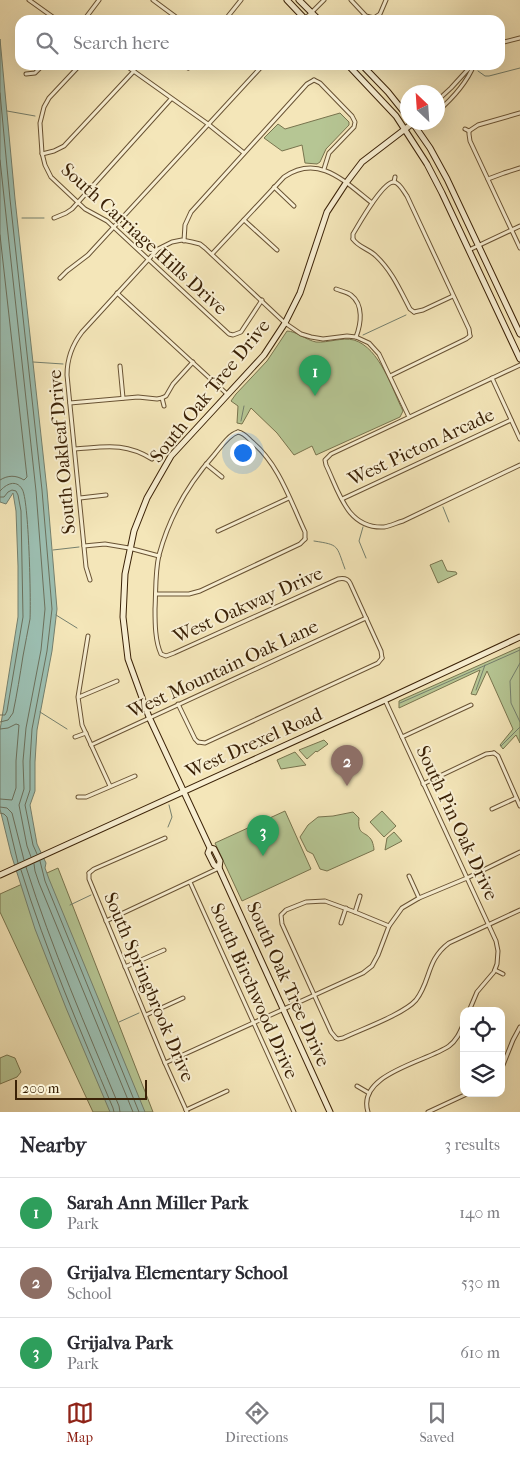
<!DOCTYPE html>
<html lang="en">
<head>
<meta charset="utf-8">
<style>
  :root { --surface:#fff; --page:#f7f7f7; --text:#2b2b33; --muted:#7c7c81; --line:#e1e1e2; --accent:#8f2418 }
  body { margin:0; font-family:"IM FELL French Canon",serif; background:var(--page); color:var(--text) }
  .controls { position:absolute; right:15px; bottom:15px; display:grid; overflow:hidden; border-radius:10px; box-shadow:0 5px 20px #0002 }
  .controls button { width:45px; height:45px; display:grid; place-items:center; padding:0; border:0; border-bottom:1px solid var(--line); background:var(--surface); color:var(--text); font:25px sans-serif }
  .compass { position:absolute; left:400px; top:85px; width:45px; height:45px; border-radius:50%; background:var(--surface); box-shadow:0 5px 20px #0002; rotate:335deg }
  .scale { position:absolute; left:15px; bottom:12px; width:132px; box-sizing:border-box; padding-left:5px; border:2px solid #3b2207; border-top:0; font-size:14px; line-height:18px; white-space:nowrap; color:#3b2207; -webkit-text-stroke:4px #f8efd2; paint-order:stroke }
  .you { position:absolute; left:242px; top:452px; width:18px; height:18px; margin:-12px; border:4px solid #fff; border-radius:50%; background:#1a73e8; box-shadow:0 0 0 8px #1a73e833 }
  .badge { display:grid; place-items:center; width:32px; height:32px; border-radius:50%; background:var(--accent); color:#fff; font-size:16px; font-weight:700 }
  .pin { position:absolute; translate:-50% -41px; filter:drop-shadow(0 1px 2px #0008) }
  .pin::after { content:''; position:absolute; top:26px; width:18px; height:15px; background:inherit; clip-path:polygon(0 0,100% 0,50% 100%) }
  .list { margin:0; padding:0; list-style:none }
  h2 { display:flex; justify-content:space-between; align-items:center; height:65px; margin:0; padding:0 20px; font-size:21px }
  h2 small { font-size:16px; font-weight:400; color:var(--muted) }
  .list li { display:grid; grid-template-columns:32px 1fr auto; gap:15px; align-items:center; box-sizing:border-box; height:70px; padding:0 20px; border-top:1px solid var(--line) }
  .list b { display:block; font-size:19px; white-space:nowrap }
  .list p { margin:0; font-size:16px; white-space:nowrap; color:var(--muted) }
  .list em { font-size:16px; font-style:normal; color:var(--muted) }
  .icon { flex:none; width:28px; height:28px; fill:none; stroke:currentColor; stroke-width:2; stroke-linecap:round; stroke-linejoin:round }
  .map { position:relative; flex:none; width:520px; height:1112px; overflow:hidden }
  .search { position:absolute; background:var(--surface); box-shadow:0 5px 20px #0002; left:15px; right:15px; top:15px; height:55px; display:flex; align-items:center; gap:12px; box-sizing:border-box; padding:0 18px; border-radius:15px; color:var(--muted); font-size:19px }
  .sheet { height:275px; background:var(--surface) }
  nav { display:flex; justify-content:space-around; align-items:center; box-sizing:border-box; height:70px; border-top:1px solid var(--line); background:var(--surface); font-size:14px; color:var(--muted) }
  nav a { display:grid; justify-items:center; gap:2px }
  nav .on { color:var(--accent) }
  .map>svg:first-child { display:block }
  .green { fill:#b6c694; stroke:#78744e }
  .water { fill:#9cbfb2; stroke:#75806e }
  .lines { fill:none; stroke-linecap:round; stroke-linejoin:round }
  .shore { stroke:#6c705c; stroke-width:1 }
  .stream { stroke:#75806e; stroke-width:1 }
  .street-casing { stroke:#695334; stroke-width:5 }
  .secondary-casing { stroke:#3b2207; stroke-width:7 }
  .street { stroke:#f8efd2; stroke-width:3 }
  .secondary { stroke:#f8efd2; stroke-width:5 }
  .labels { text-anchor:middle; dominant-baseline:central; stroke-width:4; stroke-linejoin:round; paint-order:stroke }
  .street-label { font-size:19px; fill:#3b2207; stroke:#f8efd2 }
</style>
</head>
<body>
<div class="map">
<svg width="520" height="1112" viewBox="0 0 520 1112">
  <rect width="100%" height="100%" fill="#f4e6b9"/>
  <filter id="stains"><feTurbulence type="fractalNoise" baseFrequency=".004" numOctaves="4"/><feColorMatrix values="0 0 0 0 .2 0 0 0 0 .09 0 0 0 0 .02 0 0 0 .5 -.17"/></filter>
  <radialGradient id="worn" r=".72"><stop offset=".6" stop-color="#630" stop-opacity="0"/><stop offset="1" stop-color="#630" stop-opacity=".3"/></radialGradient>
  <g class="green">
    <path d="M340,113L349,122V125L326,149L320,162L317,164L305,163L302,145L282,151L264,138L278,124L285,129Z"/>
    <path d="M287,331C296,331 306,340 316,342C328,343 342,337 354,340C380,348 392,389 403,411L400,417L316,455L312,446L294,455L277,433L251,408L242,424L237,423L238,406L231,401L236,394L267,361Z"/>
    <path d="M442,560L447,571L456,572L457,574L438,583L430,565Z"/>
    <path d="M520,647V743L516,735L503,749L500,745L513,729L487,671L476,695L471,694L480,670L399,708V701Z"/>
    <path d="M324,740L328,744L317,752L316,751L307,759L299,750Z"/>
    <path d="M295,752L306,765L281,769L277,760Z"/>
    <path d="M285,811L311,869L242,901L215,843Z"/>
    <path d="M382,811L396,826L384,837L370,822Z"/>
    <path d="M353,812L359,818C357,837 366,830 372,841C373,844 374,847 374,850L327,871L320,869L313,854L307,851L300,837L308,825L318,817L333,816Z"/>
    <path d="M394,832L402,841L385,850L387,838Z"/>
    <path d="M58,868L153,1112H93L0,912V894Z"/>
    <path d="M7,1055L15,1058L21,1072L17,1077L0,1084V1058Z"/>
  </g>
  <path class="water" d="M0,39L15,199L47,490L57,609L52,651L37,730L35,762V791L30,805L37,844L46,863L45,868L49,879L145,1112H110L66,1008L35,929L11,854L0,809V730L18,617V566L16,511L13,493L6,504L0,502Z"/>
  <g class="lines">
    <g class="shore">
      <path d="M0,93L10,199L42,490L52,609L47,651L32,729L30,761V790L25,805L33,845L37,854"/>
      <path d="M0,160L36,491L45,609L41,650L26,728L23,761L24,789L19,805L27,846L31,857"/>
      <path d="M0,235L27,477L24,480C16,475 8,475 0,480"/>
      <path d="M0,491C6,484 16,479 22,489C29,498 31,602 30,619C28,631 25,644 23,656C20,675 17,694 13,713L8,720L0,722"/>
      <path d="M0,497H4L8,492L12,490L16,491L18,495L21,511L23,617L7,711L5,715H0"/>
      <path d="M0,729L8,728L16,724L19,725L16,761V788L12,800L0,799"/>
      <path d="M0,807L7,808L12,813L24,860"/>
      <path d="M0,813L4,814L7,817L18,863"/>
      <path d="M40,861L45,881L139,1112"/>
      <path d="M34,864L35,871L39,883L133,1112"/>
      <path d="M26,867C52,949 86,1027 119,1106L120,1112"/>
      <path d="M21,870C46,951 80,1030 113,1108L114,1112"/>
    </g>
    <g class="stream">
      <path d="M478,71L485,76H489L520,68"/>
      <path d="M7,111L35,116"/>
      <path d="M22,218H44"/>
      <path d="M363,335L406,315"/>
      <path d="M33,362L63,364"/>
      <path d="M241,421L244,406"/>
      <path d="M443,507L449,522"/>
      <path d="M363,527L359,541L366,558"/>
      <path d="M314,541C340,545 336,545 345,569"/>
      <path d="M53,550L79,547"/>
      <path d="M56,615L77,628"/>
      <path d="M520,663L510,681L511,703L520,722"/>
      <path d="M476,690L485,665"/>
      <path d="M400,703L520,650"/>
      <path d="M40,712L67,729"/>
      <path d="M501,746L520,727"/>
      <path d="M168,827L172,817L169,805"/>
      <path d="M70,905L91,895"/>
      <path d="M119,1022L139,1013"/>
    </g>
    <defs>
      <g id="street">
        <path d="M29,0L57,20"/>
        <path d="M153,0L180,20"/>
        <path d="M351,0L366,16L374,18"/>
        <path d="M374,18L380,14L386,0"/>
        <path d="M305,19L324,0"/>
        <path d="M84,20L99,0"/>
        <path d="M225,20L241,0"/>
        <path d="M500,43L520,38"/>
        <path d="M80,65L49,98L44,107L40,123L42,153L45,165L51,177L85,209L107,221L229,334L233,335L241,332L262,300"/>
        <path d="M125,65L208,124L244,153"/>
        <path d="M188,68L190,65"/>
        <path d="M26,74L35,73L43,65"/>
        <path d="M314,80L320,83L352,116L355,122L354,127L329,153L324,169"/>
        <path d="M438,100L451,88L472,65"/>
        <path d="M438,111C453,98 466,84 474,65"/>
        <path d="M465,129L469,131"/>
        <path d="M469,131V134L470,141L520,248"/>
        <path d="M469,131L478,125L520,113"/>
        <path d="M42,154L54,151L64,146L134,71"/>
        <path d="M488,179L504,173L520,168"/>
        <path d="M394,182L395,177"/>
        <path d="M274,187L294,206"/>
        <path d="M54,218L66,213L72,209L171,99"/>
        <path d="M244,220L277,250"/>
        <path d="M353,239V234C359,224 383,181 394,182C400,183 404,192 407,196L469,329L470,336"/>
        <path d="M353,239C358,247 369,249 376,256C392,271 400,290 410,309L414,312"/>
        <path d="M184,241L185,225L191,212L307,84L314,80"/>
        <path d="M469,250L520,226"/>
        <path d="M212,254L284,177C319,153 345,182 372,203"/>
        <path d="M60,278L67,271L88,255L263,65"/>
        <path d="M336,289C341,291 347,292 351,295C364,305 361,324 356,337"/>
        <path d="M117,293L227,394"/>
        <path d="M414,312L423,310L453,296"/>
        <path d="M520,365L331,454L325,460L326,465C339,492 347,529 384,527C390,526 396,523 403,521L520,465"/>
        <path d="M120,366L123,398"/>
        <path d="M390,376L466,339L470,336"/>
        <path d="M492,378L520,439"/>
        <path d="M162,398L164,406"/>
        <path d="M70,403L138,397L157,399L162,398L166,396L173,384L193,362"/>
        <path d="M238,432C228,435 220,448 214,455C188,484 169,518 159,555C155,572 156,591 155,609C155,623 155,641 161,654L166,656L174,653L338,579C343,578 348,579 350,583L381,651L382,658"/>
        <path d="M238,432C244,433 247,437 251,441C279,464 290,500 305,532V539"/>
        <path d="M75,449C105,447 124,442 152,459"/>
        <path d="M206,464L222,477"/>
        <path d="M80,498L106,495"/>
        <path d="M342,499L511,420"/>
        <path d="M218,531L289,498"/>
        <path d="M84,546L105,544L129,548L159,556"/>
        <path d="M90,580L86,567L67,375C67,359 72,345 82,332L158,249L172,242L182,240L192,242L200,244L205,248L285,323L301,334L311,337L323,339L347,336L356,337L369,343L379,354L409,417"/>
        <path d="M156,594H189L200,591L300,544L305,539"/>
        <path d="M88,636L78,697L82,725L110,786"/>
        <path d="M79,697L117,681"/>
        <path d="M385,700L496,941L498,951L497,964L494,972L477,992L469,1011"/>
        <path d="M178,704L195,739L198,742"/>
        <path d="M75,737L86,733"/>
        <path d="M402,737L471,705"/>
        <path d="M198,742L205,743L378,663L382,658"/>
        <path d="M91,745L366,618"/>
        <path d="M494,753L498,756L520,806"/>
        <path d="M423,784L486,754L494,753"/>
        <path d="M78,797H86L135,776"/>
        <path d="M492,809L516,798"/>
        <path d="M89,873V879L165,1063L187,1112"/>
        <path d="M89,873L94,869L165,838"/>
        <path d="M409,876L419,898"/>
        <path d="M190,882L294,1112"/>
        <path d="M355,912L360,896"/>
        <path d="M106,921L219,868"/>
        <path d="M341,923L346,908"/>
        <path d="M125,967L164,950"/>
        <path d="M495,970L503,974"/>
        <path d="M146,1015L183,998"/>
        <path d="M336,1038L331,1032L282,924L281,915L286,910L306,902L325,901L355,912L389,926"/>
        <path d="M336,1038L338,1039L343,1038C362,1029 404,1014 416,1000C431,981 426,960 449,943L520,910"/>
        <path d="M165,1063L363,973L372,966L378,955L389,926L402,908L419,898L467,878L520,852"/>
        <path d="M501,1070L513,1040L520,1027"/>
        <path d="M357,1086L369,1093"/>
        <path d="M186,1110L227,1091"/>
        <path d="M368,1112C356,1074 426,1062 449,1046C457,1040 460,1032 464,1023"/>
        <path d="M428,1112L469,1093"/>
      </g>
      <g id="secondary">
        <path d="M287,0L306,20"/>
        <path d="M299,0L319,20"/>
        <path d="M348,65L396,116L427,164L442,193L520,359"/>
        <path d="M362,65L388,92L408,117"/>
        <path d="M412,122L430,148L447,179L520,334"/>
        <path d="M210,848L208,853L214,865L219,868L220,861L214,849L210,848L149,717L128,659L123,617L125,574L134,531L147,498L171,456L264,355L285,323L300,293L327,212L346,183L362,162L413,123"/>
        <path d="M219,868L330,1112"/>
        <path d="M0,875L385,700L520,637"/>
      </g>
    </defs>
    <use href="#street" class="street-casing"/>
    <use href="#secondary" class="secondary-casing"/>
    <use href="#street" class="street"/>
    <use href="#secondary" class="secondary"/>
  </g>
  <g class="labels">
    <g class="street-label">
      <text transform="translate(144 239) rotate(42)">South Carriage Hills Drive</text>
      <text transform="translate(210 391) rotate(-51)">South Oak Tree Drive</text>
      <text transform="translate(421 447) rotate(-25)">West Picton Arcade</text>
      <text transform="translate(62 452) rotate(-95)">South Oakleaf Drive</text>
      <text transform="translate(248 605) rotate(-24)">West Oakway Drive</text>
      <text transform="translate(223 669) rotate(-25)">West Mountain Oak Lane</text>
      <text transform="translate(254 743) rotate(-24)">West Drexel Road</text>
      <text transform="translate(457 823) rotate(65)">South Pin Oak Drive</text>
      <text transform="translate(288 984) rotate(66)">South Oak Tree Drive</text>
      <text transform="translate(149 987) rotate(67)">South Springbrook Drive</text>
      <text transform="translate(254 991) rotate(66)">South Birchwood Drive</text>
    </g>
  </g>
  <rect width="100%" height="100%" filter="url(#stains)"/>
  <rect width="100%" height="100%" fill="url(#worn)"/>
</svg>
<div class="controls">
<button><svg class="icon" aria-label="locate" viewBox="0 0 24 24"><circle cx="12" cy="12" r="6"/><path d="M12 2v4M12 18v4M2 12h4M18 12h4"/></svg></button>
<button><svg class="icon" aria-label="layers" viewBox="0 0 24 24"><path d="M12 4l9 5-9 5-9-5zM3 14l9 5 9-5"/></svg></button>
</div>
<svg class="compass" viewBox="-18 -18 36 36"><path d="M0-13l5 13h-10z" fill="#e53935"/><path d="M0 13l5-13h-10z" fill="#7c7c81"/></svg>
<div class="scale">200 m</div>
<div class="you"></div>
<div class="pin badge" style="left:315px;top:396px;background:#2e9e5b">1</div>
<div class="pin badge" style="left:347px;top:786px;background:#8d6e63">2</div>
<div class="pin badge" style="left:263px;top:856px;background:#2e9e5b">3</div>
<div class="search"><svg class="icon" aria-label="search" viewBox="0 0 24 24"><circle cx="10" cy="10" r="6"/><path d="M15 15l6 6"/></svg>Search here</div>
</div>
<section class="sheet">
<h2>Nearby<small>3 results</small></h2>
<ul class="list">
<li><span class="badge" style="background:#2e9e5b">1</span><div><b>Sarah Ann Miller Park</b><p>Park</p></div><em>140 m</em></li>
<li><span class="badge" style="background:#8d6e63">2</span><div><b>Grijalva Elementary School</b><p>School</p></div><em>530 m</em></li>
<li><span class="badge" style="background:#2e9e5b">3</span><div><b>Grijalva Park</b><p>Park</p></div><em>610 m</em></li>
</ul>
</section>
<nav>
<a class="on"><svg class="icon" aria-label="map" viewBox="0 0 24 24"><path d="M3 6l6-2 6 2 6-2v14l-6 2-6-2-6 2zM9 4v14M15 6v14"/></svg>Map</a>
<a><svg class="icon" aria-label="directions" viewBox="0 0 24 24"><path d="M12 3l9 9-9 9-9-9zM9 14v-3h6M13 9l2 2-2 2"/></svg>Directions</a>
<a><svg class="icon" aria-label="saved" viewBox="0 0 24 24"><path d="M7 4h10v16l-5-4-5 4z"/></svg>Saved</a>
</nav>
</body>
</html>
